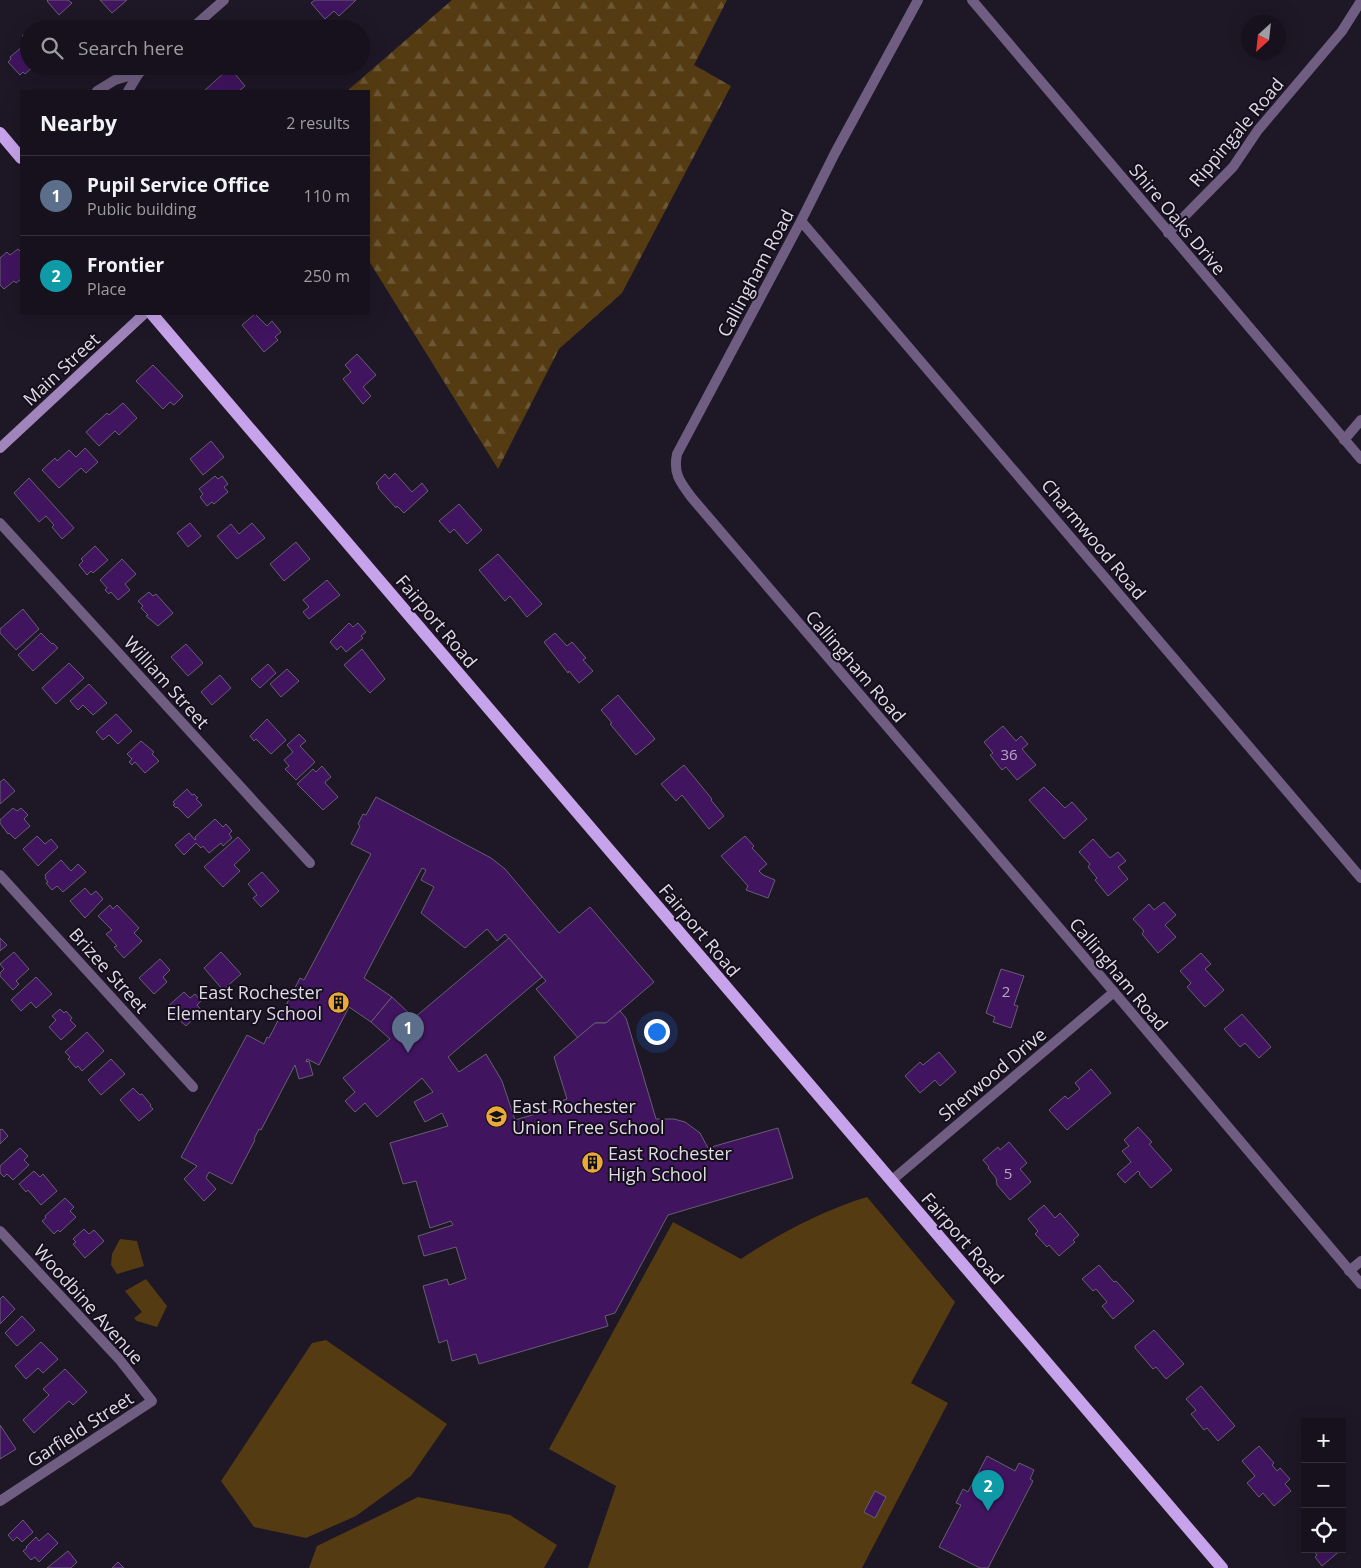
<!DOCTYPE html>
<html lang="en">
<head>
<meta charset="utf-8">
<style>
  :root { --surface:#16111c; --page:#231f29; --text:#f1f3f6; --muted:#9e9da3; --line:#35313b; --accent:#2563eb }
  body { margin:0; font-family:"Open Sans",sans-serif; background:var(--page); color:var(--text) }
  .controls { position:absolute; right:15px; bottom:15px; display:grid; overflow:hidden; border-radius:0px; box-shadow:0 5px 20px #0002 }
  .controls button { width:45px; height:45px; display:grid; place-items:center; padding:0; border:0; border-bottom:1px solid var(--line); background:var(--surface); color:var(--text); font:25px sans-serif }
  .compass { position:absolute; left:1241px; top:15px; width:45px; height:45px; border-radius:50%; background:var(--surface); box-shadow:0 5px 20px #0002; rotate:207deg }
  .you { position:absolute; left:656px; top:1031px; width:18px; height:18px; margin:-12px; border:4px solid #fff; border-radius:50%; background:#1a73e8; box-shadow:0 0 0 8px #1a73e833 }
  .badge { display:grid; place-items:center; width:32px; height:32px; border-radius:50%; background:var(--accent); color:#fff; font-size:16px; font-weight:700 }
  .pin { position:absolute; translate:-50% -41px; filter:drop-shadow(0 1px 2px #0008) }
  .pin::after { content:''; position:absolute; top:26px; width:18px; height:15px; background:inherit; clip-path:polygon(0 0,100% 0,50% 100%) }
  .list { margin:0; padding:0; list-style:none }
  h2 { display:flex; justify-content:space-between; align-items:center; height:65px; margin:0; padding:0 20px; font-size:21px }
  h2 small { font-size:16px; font-weight:400; color:var(--muted) }
  .list li { display:grid; grid-template-columns:32px 1fr auto; gap:15px; align-items:center; box-sizing:border-box; height:80px; padding:0 20px; border-top:1px solid var(--line) }
  .list b { display:block; font-size:19px; white-space:nowrap }
  .list p { margin:0; font-size:16px; white-space:nowrap; color:var(--muted) }
  .list em { font-size:16px; font-style:normal; color:var(--muted) }
  .icon { flex:none; width:28px; height:28px; fill:none; stroke:currentColor; stroke-width:2; stroke-linecap:round; stroke-linejoin:round }
  .map { position:relative; flex:none; width:1361px; height:1568px; overflow:hidden }
  .search { position:absolute; background:var(--surface); box-shadow:0 5px 20px #0002; left:20px; top:20px; width:350px; height:55px; display:flex; align-items:center; gap:12px; box-sizing:border-box; padding:0 18px; border-radius:28px; color:var(--muted); font-size:19px }
  .panel { position:absolute; background:var(--surface); box-shadow:0 5px 20px #0002; left:20px; top:90px; width:350px; height:225px; border-radius:0px }
  .map>svg:first-child { display:block }
  .forest { fill:url(#forest-firs) }
  .green { fill:#543b12 }
  .building { fill:#40145f; stroke:#675f71 }
  .lines { fill:none; stroke-linecap:round; stroke-linejoin:round }
  .street { stroke:#6f5e81; stroke-width:10 }
  .secondary { stroke:#a085bd; stroke-width:10 }
  .primary { stroke:#c7a3eb; stroke-width:12 }
  .labels { text-anchor:middle; dominant-baseline:central; stroke-width:4; stroke-linejoin:round; paint-order:stroke }
  .number-label { font-size:15px; fill:#b7a9c4 }
  .street-label { font-size:18px; fill:#dfdbe5; stroke:#150e1c }
  .poi-label { font-size:18px; fill:#dfdbe5; stroke:#150e1c; text-anchor:start }
</style>
</head>
<body>
<div class="map">
<svg width="1361" height="1568" viewBox="0 0 1361 1568">
  <defs>
    <pattern id="forest-firs" width="22" height="20" patternUnits="userSpaceOnUse" patternTransform="scale(1.25)"><rect width="22" height="20" fill="#543b12"/><path d="M5 1l3.5 6h-7zM16 11l3.5 6h-7z" fill="#6c5734"/></pattern>
  </defs>
  <rect width="100%" height="100%" fill="#1e1726"/>
  <path class="forest" d="M452,0H727L694,65L731,86L622,293L559,349L498,469L369,261V91H347Z"/>
  <g class="green">
    <path d="M867,1197L955,1302L911,1383L948,1403L862,1568H588L616,1486L549,1449L673,1222L741,1259C776,1235 826,1209 867,1197Z"/>
    <path d="M120,1239L137,1241L144,1266L117,1274L111,1265L112,1254Z"/>
    <path d="M146,1279L167,1306L157,1327L137,1321L134,1318L142,1312L125,1291Z"/>
    <path d="M326,1340L447,1424L411,1476L356,1516L306,1538L254,1527L221,1481L312,1343Z"/>
    <path d="M418,1497L510,1515L557,1545L544,1568H309L317,1546Z"/>
  </g>
  <g class="building">
    <path d="M48,0H68L72,3L59,15L47,1Z"/>
    <path d="M100,0H127L112,13Z"/>
    <path d="M315,0H356L339,16L334,11L325,19L311,3Z"/>
    <path d="M291,21L298,29H282Z"/>
    <path d="M39,22L45,28L48,25L51,29H31Z"/>
    <path d="M29,31V66H34L25,74L23,72L20,75L8,62L11,59L10,57L28,42L22,36Z"/>
    <path d="M231,69L245,86L239,91H204L225,72L226,73Z"/>
    <path d="M18,249L21,252V279L16,283L14,281L4,289L0,285V258L7,252L10,255Z"/>
    <path d="M255,314L267,326L272,321L281,332L275,337L278,340L264,352L242,325Z"/>
    <path d="M357,354L376,375L363,387L371,396L363,404L343,379L351,372L345,365Z"/>
    <path d="M153,365L183,396L174,405L170,402L163,409L136,381Z"/>
    <path d="M123,403L137,418L119,435L115,431L99,446L86,432L107,413L109,415Z"/>
    <path d="M211,441L224,457L203,475L190,459Z"/>
    <path d="M85,448L98,462L86,473L81,468L59,488L42,470L55,458L57,461L69,450L76,457Z"/>
    <path d="M395,473L412,492L422,483L428,491L404,513L397,506L396,508L378,488L379,487L376,483L385,474L389,479Z"/>
    <path d="M215,476L218,479L222,476L228,484L224,487L228,492L214,504L212,502L207,506L200,497L203,494L199,489Z"/>
    <path d="M29,478L74,528L62,539L52,527L54,525L46,516L39,522L14,493Z"/>
    <path d="M459,504L482,530L467,544L454,529L450,533L439,521Z"/>
    <path d="M190,523L201,536L188,547L177,533Z"/>
    <path d="M252,523L265,538L237,559L217,536L231,524L239,534Z"/>
    <path d="M296,542L310,559L284,581L270,564Z"/>
    <path d="M95,546L108,560L93,573L91,571L87,575L79,565L83,561L81,559Z"/>
    <path d="M498,554L542,604L527,617L510,596L505,601L479,570Z"/>
    <path d="M122,559L136,574L125,584L130,590L118,600L111,592L109,594L105,590L107,588L100,580Z"/>
    <path d="M327,580L340,595L309,619L303,612L309,607L303,600Z"/>
    <path d="M149,592L153,596L156,594L173,613L158,626L146,616L148,615L141,608L143,606L138,601Z"/>
    <path d="M23,609L39,629L16,650L0,633V629Z"/>
    <path d="M349,623L353,627L358,623L366,632L361,636L363,638L346,652L341,646L337,650L330,642Z"/>
    <path d="M41,633L52,644L53,643L58,648L33,671L18,655Z"/>
    <path d="M555,633L567,646L572,642L586,658L583,660L593,671L579,683L569,671L568,673L544,642Z"/>
    <path d="M186,644L203,663L188,676L171,657Z"/>
    <path d="M362,649L385,679L370,693L344,665Z"/>
    <path d="M69,663L84,678L56,704L42,688Z"/>
    <path d="M268,664L276,673L260,688L251,679Z"/>
    <path d="M287,669L299,681L281,697L270,684Z"/>
    <path d="M220,675L231,688L212,705L201,692Z"/>
    <path d="M89,684L107,703L93,715L83,705L78,710L70,701Z"/>
    <path d="M618,695L655,739L636,755L610,724L612,723L601,710Z"/>
    <path d="M116,714L132,731L118,744L109,735L103,740L96,732Z"/>
    <path d="M267,719L286,740L271,754L256,739L254,741L250,736Z"/>
    <path d="M1003,726L1016,741L1021,736L1028,744L1022,749L1036,765L1017,780L1006,767L1002,770L990,755L993,753L984,742Z"/>
    <path d="M299,734L306,741L300,746L315,762L296,780L285,769L289,766L284,760L293,752L287,745Z"/>
    <path d="M141,741L154,752L152,754L159,761L145,773L135,762L132,765L129,762L132,759L127,754Z"/>
    <path d="M684,765L712,799L711,800L724,816L709,829L682,795L676,801L661,784Z"/>
    <path d="M322,766L331,777L325,782L326,784L338,797L323,810L297,784L313,769L316,772Z"/>
    <path d="M4,779L15,791L0,804V782Z"/>
    <path d="M1044,787L1065,808L1072,802L1087,819L1064,839L1029,800Z"/>
    <path d="M187,789L192,795L194,794L198,798L196,799L202,805L188,818L177,807L176,808L173,805L175,804L173,802Z"/>
    <path d="M376,797L491,858L505,869L559,933L590,907L654,982L606,1023H595L578,1038L536,989L546,981L505,934L497,941L487,929L465,948L421,913L434,887L421,880L426,870L422,868L364,978L392,997L371,1022L349,1007L319,1065L307,1059L306,1062L309,1061L313,1075L299,1079L295,1065L261,1130L259,1129L254,1139L255,1140L232,1184L209,1172L206,1178L216,1189L204,1201L184,1179L197,1166L181,1157L247,1035L264,1044L267,1037L269,1038L300,978L304,980L371,854L351,844L360,826L358,824L363,814L366,815Z"/>
    <path d="M13,808L17,811L21,808L28,815L24,819L30,826L15,839L9,833L8,834L0,823V820Z"/>
    <path d="M215,819L223,827L226,824L232,831L229,834L232,838L223,846L221,843L209,853L203,846L201,848L196,843L184,855L175,845L189,833L195,840L196,839L195,837Z"/>
    <path d="M37,836L45,844L51,839L58,847L38,866L23,849Z"/>
    <path d="M745,836L754,846L752,848L767,864L759,871L763,875L775,880L768,898L746,890L748,886L721,856Z"/>
    <path d="M238,837L250,850L234,865L240,871L223,887L204,867Z"/>
    <path d="M1093,839L1110,858L1118,852L1126,861L1118,867L1128,879L1108,896L1095,880L1097,878L1088,867L1090,864L1079,852Z"/>
    <path d="M61,860L71,871L78,864L86,872L63,892L57,886L52,890L46,883L48,882L45,878L46,877L45,875Z"/>
    <path d="M262,872L279,891L261,907L253,898L257,895L248,884Z"/>
    <path d="M85,888L91,895L96,891L103,899L85,918L70,901Z"/>
    <path d="M1164,902L1176,915L1165,925L1176,937L1158,953L1142,934L1144,931L1133,919L1149,904L1154,910Z"/>
    <path d="M110,905L113,909L117,905L139,928L134,933L142,941L124,958L114,947L117,946L106,934L112,930L98,916Z"/>
    <path d="M0,938L7,945L0,951Z"/>
    <path d="M509,938L542,977L448,1057L459,1072L486,1054L502,1081L515,1120L563,1106L561,1101L567,1099L554,1057L595,1023H606L620,1011L626,1018L656,1119H674L685,1122L700,1133L708,1148L778,1128L793,1178L668,1215L615,1313L605,1316L608,1326L479,1364L476,1354L452,1361L447,1340L439,1343L423,1286L447,1279L449,1285L466,1279L456,1247L424,1256L418,1236L453,1225L451,1221L430,1228L416,1181L403,1184L390,1143L448,1126L442,1113L425,1122L414,1102L433,1092L422,1078L377,1117L365,1103L355,1112L345,1101L355,1092L343,1078L390,1039L371,1022L392,997L414,1018Z"/>
    <path d="M14,952L29,969L16,981L19,984L13,990L0,976V973L4,969L0,964Z"/>
    <path d="M221,952L241,974L223,990L204,968Z"/>
    <path d="M1201,953L1211,964L1205,969L1224,990L1205,1007L1187,987L1191,983L1180,971Z"/>
    <path d="M160,959L170,970L163,977L167,982L154,994L139,978Z"/>
    <path d="M1001,969L1024,976L1014,1005L1018,1006L1011,1028L993,1022L995,1017L986,1013Z"/>
    <path d="M36,977L52,994L36,1008L31,1002L21,1011L11,1000Z"/>
    <path d="M184,992L190,998L195,994L201,1001L197,1005L202,1011L186,1026L166,1008Z"/>
    <path d="M60,1009L64,1013L66,1011L72,1018L70,1020L76,1026L61,1040L49,1027L56,1020L52,1016Z"/>
    <path d="M1242,1014L1271,1047L1259,1058L1245,1043L1240,1047L1224,1029Z"/>
    <path d="M87,1032L104,1051L82,1071L78,1066L76,1068L68,1059L70,1057L65,1052Z"/>
    <path d="M939,1052L956,1072L940,1086L935,1080L920,1093L905,1076L920,1062L923,1065Z"/>
    <path d="M111,1059L125,1074L101,1095L88,1080Z"/>
    <path d="M1091,1069L1111,1093L1067,1130L1049,1110L1065,1096L1068,1099L1080,1089L1075,1083Z"/>
    <path d="M133,1088L140,1095L142,1094L151,1105L150,1106L153,1109L139,1121L120,1100Z"/>
    <path d="M1138,1127L1152,1142L1149,1144L1172,1170L1151,1188L1139,1174L1140,1173L1138,1171L1125,1183L1117,1174L1131,1162L1122,1151L1129,1146L1124,1140Z"/>
    <path d="M2,1129L8,1136L0,1144V1130Z"/>
    <path d="M1009,1142L1027,1163L1020,1169L1031,1182L1010,1200L997,1185L996,1178L988,1168L989,1167L983,1160L998,1147L1000,1150Z"/>
    <path d="M20,1148L28,1156L24,1160L29,1165L13,1180L7,1174L4,1177L0,1173V1166Z"/>
    <path d="M34,1171L40,1177L43,1174L57,1191L41,1205L28,1190L26,1192L19,1184Z"/>
    <path d="M65,1198L74,1207L70,1211L76,1217L60,1232L58,1230L54,1234L42,1221L46,1218L45,1216Z"/>
    <path d="M1044,1205L1055,1218L1060,1213L1079,1235L1073,1240L1075,1242L1059,1256L1049,1245L1047,1247L1035,1234L1038,1231L1028,1219Z"/>
    <path d="M84,1229L89,1234L94,1230L104,1241L85,1258L73,1244L76,1242L73,1239Z"/>
    <path d="M1099,1265L1114,1282L1116,1281L1134,1301L1113,1319L1102,1306L1107,1302L1096,1289L1093,1291L1082,1279Z"/>
    <path d="M3,1296L15,1309L0,1324V1299Z"/>
    <path d="M22,1316L35,1330L17,1346L5,1333Z"/>
    <path d="M1154,1330L1184,1364L1166,1379L1156,1367L1153,1369L1135,1348V1346Z"/>
    <path d="M41,1342L58,1359L43,1373L38,1368L26,1379L15,1366Z"/>
    <path d="M65,1369L87,1392L73,1405L69,1401L34,1433L23,1420L49,1395L43,1389Z"/>
    <path d="M1201,1386L1235,1426L1218,1441L1207,1428L1204,1430L1191,1414L1196,1410L1186,1399Z"/>
    <path d="M0,1425L16,1449L0,1459Z"/>
    <path d="M1259,1446L1274,1463L1272,1465L1277,1471L1280,1468L1290,1479L1285,1484L1291,1491L1274,1506L1263,1493L1259,1497L1247,1483L1255,1476L1242,1461Z"/>
    <path d="M987,1456L1015,1471L1019,1463L1034,1470L1030,1479L1033,1481L988,1568H980L939,1547L961,1505L956,1503L963,1489L968,1492Z"/>
    <path d="M875,1491L886,1497L875,1518L864,1512Z"/>
    <path d="M23,1520L33,1532L22,1542L17,1537L13,1541L8,1535Z"/>
    <path d="M48,1533L58,1543L39,1562L35,1557L31,1560L23,1551L27,1548L26,1547L36,1537L39,1541Z"/>
    <path d="M1312,1549H1342L1322,1566L1315,1557L1317,1555Z"/>
    <path d="M68,1551L77,1562L71,1568H47Z"/>
    <path d="M118,1562L124,1568H112Z"/>
  </g>
  <g class="lines">
    <g class="street">
      <path d="M918,0L835,153L801,221L677,454C673,474 680,482 692,498L1114,992L1361,1284"/>
      <path d="M972,0L1361,459"/>
      <path d="M191,29L224,0"/>
      <path d="M97,91L115,80L139,73"/>
      <path d="M128,91L139,73L147,66"/>
      <path d="M801,221L1361,878"/>
      <path d="M1168,233L1233,167L1258,130L1342,31L1361,1"/>
      <path d="M1344,440L1361,420"/>
      <path d="M0,523L310,863"/>
      <path d="M0,875L193,1087"/>
      <path d="M891,1181L1114,992"/>
      <path d="M0,1231L119,1359L152,1401L0,1501"/>
      <path d="M1349,1271L1361,1261"/>
    </g>
    <path class="secondary" d="M0,448L144,314"/>
    <g class="primary">
      <path d="M0,133L21,158"/>
      <path d="M152,314L1222,1568"/>
    </g>
  </g>
  <defs>
    <symbol id="building-disc" viewBox="-11 -11 22 22"><circle r="9.5" fill="#eca93a" stroke="#150e1c"/><path d="M-4-6H4V6H1V3H-1V6H-4ZM-2.5-4.3h1.7v1.8h-1.7ZM.8-4.3h1.7v1.8H.8ZM-2.5-1h1.7V.8h-1.7ZM.8-1h1.7V.8H.8Z" fill="#111"/></symbol>
    <symbol id="school-disc" viewBox="-11 -11 22 22"><circle r="9.5" fill="#eca93a" stroke="#150e1c"/><path d="M0-5L7-2L0 1L-7-2ZM-4 1L0 2.5L4 1V4Q0 6-4 4Z" fill="#111"/></symbol>
  </defs>
  <g fill-rule="evenodd">
    <use href="#building-disc" x="326" y="990" width="25" height="25"/>
    <use href="#school-disc" x="484" y="1104" width="25" height="25"/>
    <use href="#building-disc" x="580" y="1150" width="25" height="25"/>
  </g>
  <g class="labels">
    <g class="number-label">
      <text x="1009" y="754">36</text>
      <text x="1006" y="991">2</text>
      <text x="1008" y="1173">5</text>
    </g>
    <g class="street-label">
      <text transform="translate(1236 132) rotate(-50)">Rippingale Road</text>
      <text transform="translate(1178 219) rotate(50)">Shire Oaks Drive</text>
      <text transform="translate(755 273) rotate(-62)">Callingham Road</text>
      <text transform="translate(61 369) rotate(-43)">Main Street</text>
      <text transform="translate(1094 539) rotate(50)">Charmwood Road</text>
      <text transform="translate(437 621) rotate(50)">Fairport Road</text>
      <text transform="translate(856 666) rotate(49)">Callingham Road</text>
      <text transform="translate(167 682) rotate(48)">William Street</text>
      <text transform="translate(700 930) rotate(50)">Fairport Road</text>
      <text transform="translate(109 970) rotate(48)">Brizee Street</text>
      <text transform="translate(1119 974) rotate(50)">Callingham Road</text>
      <text transform="translate(992 1074) rotate(-40)">Sherwood Drive</text>
      <text transform="translate(963 1238) rotate(49)">Fairport Road</text>
      <text transform="translate(89 1304) rotate(48)">Woodbine Avenue</text>
      <text transform="translate(80 1429) rotate(-33)">Garfield Street</text>
    </g>
    <g class="poi-label">
      <text x="322" y="992" text-anchor="end">East Rochester<tspan x="322" dy="21">Elementary School</tspan></text>
      <text x="512" y="1106">East Rochester<tspan x="512" dy="21">Union Free School</tspan></text>
      <text x="608" y="1153">East Rochester<tspan x="608" dy="21">High School</tspan></text>
    </g>
  </g>
</svg>
<div class="controls">
<button>+</button>
<button>−</button>
<button><svg class="icon" aria-label="locate" viewBox="0 0 24 24"><circle cx="12" cy="12" r="6"/><path d="M12 2v4M12 18v4M2 12h4M18 12h4"/></svg></button>
</div>
<svg class="compass" viewBox="-18 -18 36 36"><path d="M0-13l5 13h-10z" fill="#e53935"/><path d="M0 13l5-13h-10z" fill="#9e9da3"/></svg>
<div class="you"></div>
<div class="pin badge" style="left:408px;top:1053px;background:#5c6f8a">1</div>
<div class="pin badge" style="left:988px;top:1511px;background:#0f9aa8">2</div>
<div class="search"><svg class="icon" aria-label="search" viewBox="0 0 24 24"><circle cx="10" cy="10" r="6"/><path d="M15 15l6 6"/></svg>Search here</div>
<section class="panel">
<h2>Nearby<small>2 results</small></h2>
<ul class="list">
<li><span class="badge" style="background:#5c6f8a">1</span><div><b>Pupil Service Office</b><p>Public building</p></div><em>110 m</em></li>
<li><span class="badge" style="background:#0f9aa8">2</span><div><b>Frontier</b><p>Place</p></div><em>250 m</em></li>
</ul>
</section>
</div>
</body>
</html>
